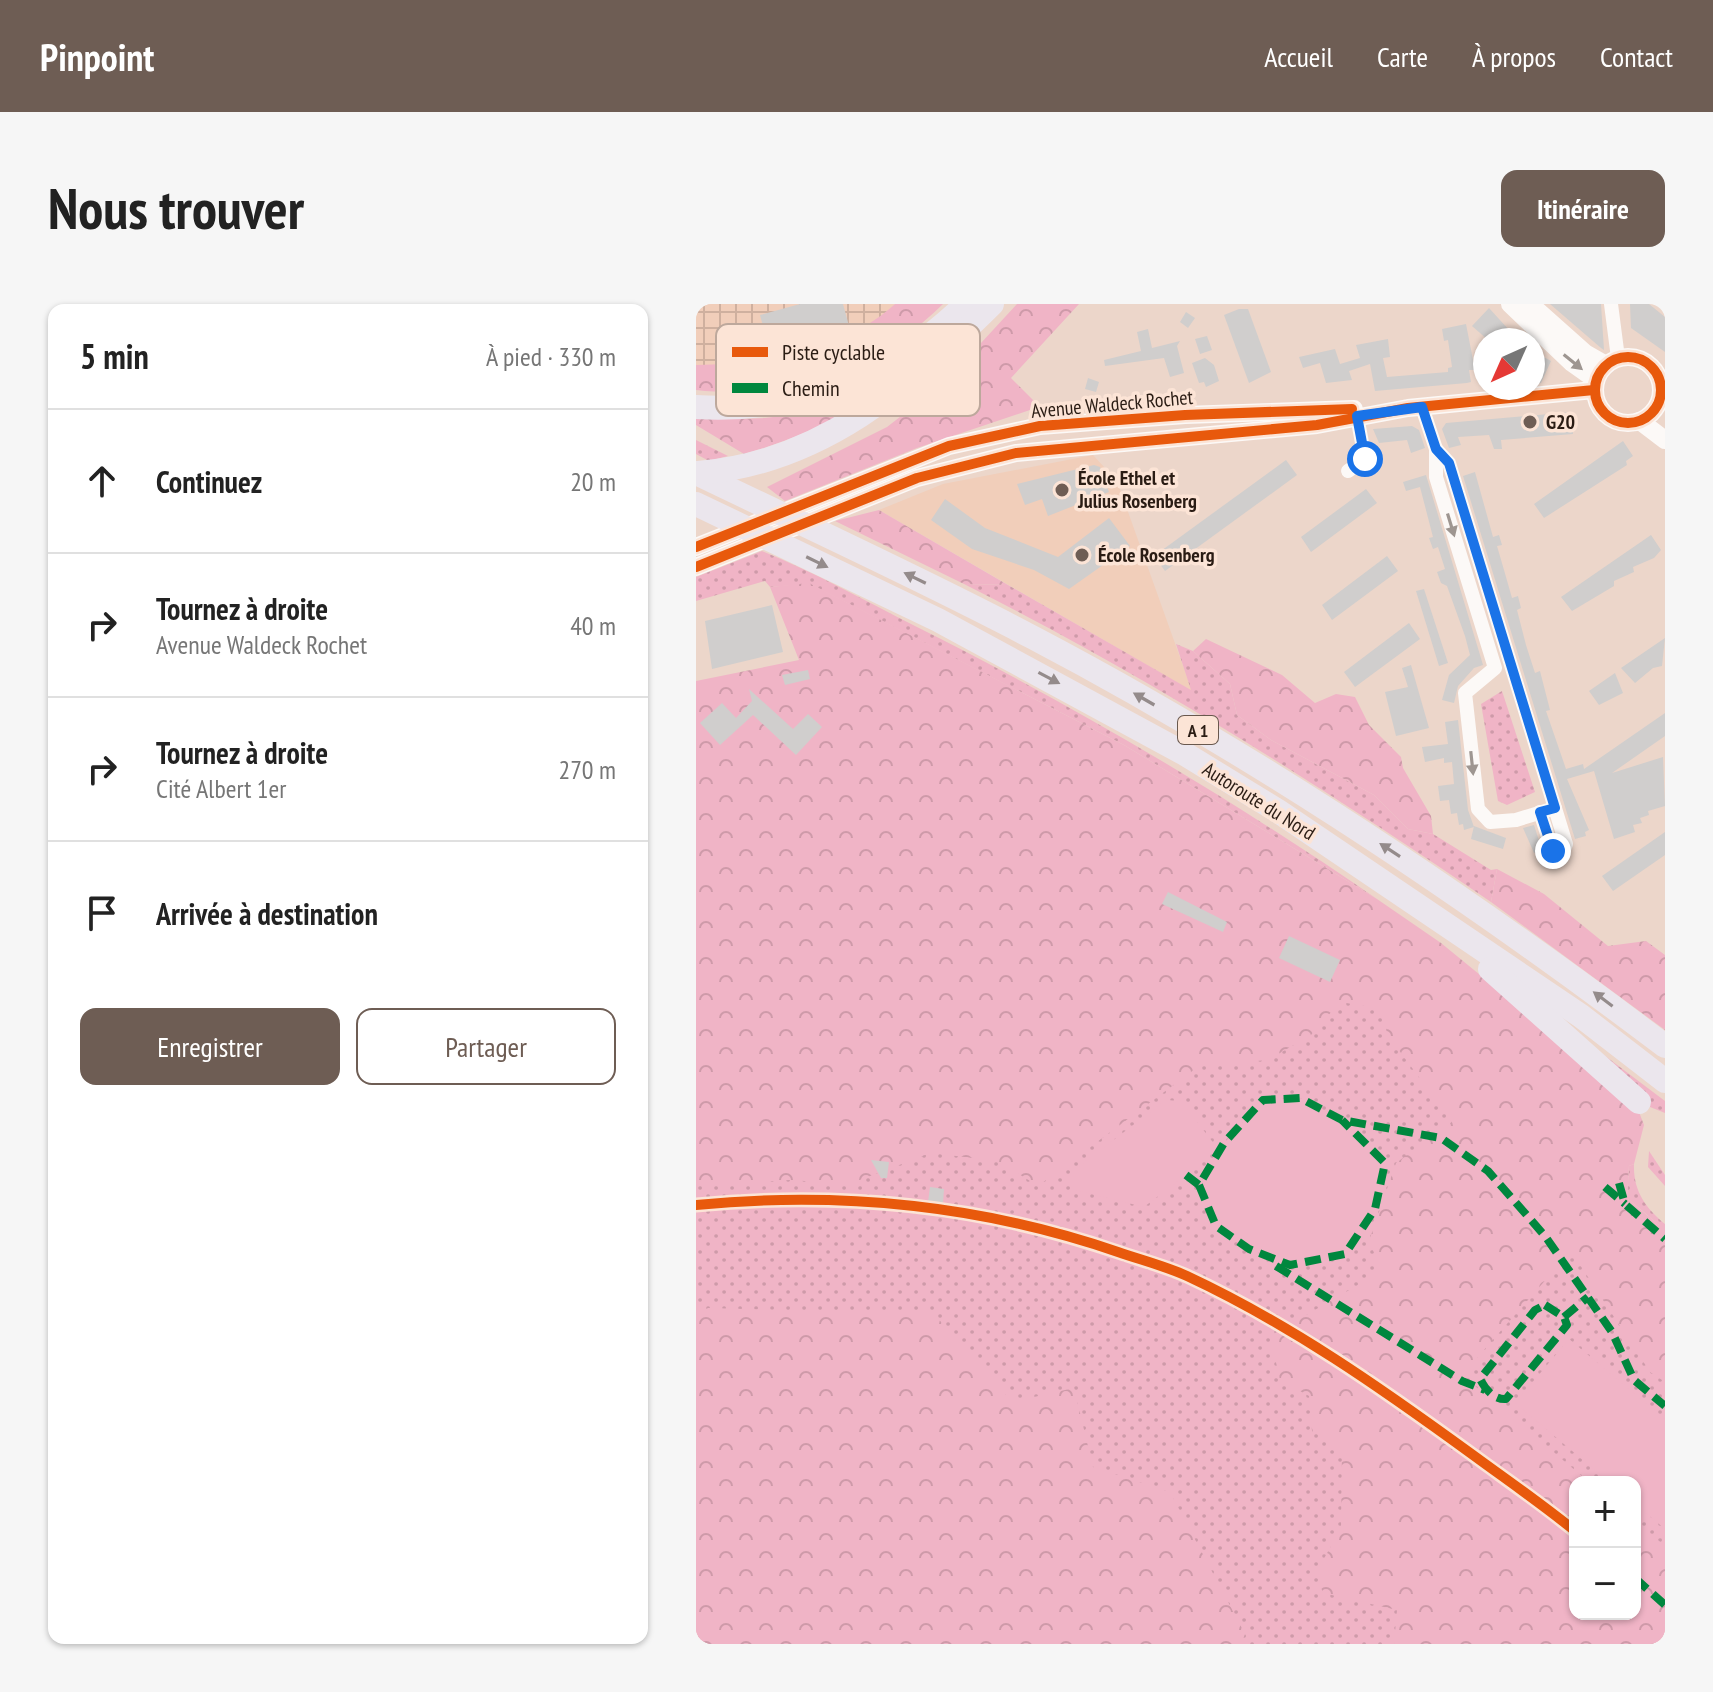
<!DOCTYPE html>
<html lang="fr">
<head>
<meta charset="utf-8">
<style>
  :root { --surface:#fff; --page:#f6f6f6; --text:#222; --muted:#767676; --line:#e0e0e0; --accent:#6e5d54 }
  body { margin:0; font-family:"PT Sans Narrow",sans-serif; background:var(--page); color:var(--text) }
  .controls { position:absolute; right:24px; bottom:24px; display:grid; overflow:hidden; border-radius:16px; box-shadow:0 2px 6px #0004 }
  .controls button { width:72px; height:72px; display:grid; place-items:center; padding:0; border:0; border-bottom:2px solid var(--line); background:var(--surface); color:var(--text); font:40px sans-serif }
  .compass { position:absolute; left:777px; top:24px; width:72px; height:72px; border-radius:50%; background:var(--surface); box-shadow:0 2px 6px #0004; rotate:225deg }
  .stop { position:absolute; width:24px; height:24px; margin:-18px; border:6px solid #1a73e8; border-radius:50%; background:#fff }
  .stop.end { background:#1a73e8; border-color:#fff; box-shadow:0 2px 8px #0008 }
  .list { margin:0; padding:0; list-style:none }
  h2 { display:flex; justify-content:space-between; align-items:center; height:104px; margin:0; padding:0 32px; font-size:34px }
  h2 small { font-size:26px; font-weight:400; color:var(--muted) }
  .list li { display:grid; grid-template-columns:52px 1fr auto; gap:24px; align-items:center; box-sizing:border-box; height:144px; padding:0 32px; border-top:2px solid var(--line) }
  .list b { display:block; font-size:30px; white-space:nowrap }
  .list p { margin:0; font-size:26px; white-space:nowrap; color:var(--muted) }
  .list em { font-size:26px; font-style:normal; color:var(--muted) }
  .actions { display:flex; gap:16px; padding:24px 32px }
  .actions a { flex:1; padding:18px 0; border:2px solid var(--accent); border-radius:16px; text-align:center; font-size:28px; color:var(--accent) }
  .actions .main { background:var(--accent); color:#fff }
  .icon { flex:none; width:44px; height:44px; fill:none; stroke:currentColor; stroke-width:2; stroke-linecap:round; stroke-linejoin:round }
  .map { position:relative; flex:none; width:969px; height:1340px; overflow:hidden; border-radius:16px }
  header { display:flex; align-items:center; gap:48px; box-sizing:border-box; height:112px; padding:0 40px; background:var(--accent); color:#fff }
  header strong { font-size:38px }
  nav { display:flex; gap:44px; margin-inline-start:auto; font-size:28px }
  .intro { display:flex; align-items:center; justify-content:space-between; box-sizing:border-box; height:192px; padding:0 48px }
  h1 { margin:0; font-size:56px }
  .button { padding:20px 36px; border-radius:16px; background:var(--accent); color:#fff; font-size:28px; font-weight:700 }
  main { display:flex; gap:48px; padding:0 48px }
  aside { flex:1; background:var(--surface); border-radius:16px; box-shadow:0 2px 6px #0004 }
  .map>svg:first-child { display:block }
  .built { fill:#f1ceba }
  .industrial { fill:url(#industrial-grid) }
  .grass { fill:url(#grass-dots); fill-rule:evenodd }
  .forest { fill:url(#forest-crowns) }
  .pitch { fill:#f0b4c6 }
  .building { fill:#d0cecd }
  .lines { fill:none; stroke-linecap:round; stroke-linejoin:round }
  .minor { stroke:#fcf9f7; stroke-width:14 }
  .tertiary { stroke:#fcf9f7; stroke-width:16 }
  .secondary { stroke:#fcf9f7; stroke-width:18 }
  .motorway { stroke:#ebe6ed; stroke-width:24 }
  .quiet { stroke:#00873e; stroke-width:8; stroke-dasharray:16 8; stroke-linecap:butt }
  .cycleway-casing { stroke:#fce4d6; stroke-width:15 }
  .cycleway { stroke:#e8590c; stroke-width:10 }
  .oneway { fill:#9e9691 }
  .oneway2 { fill:#948b8b }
  .route { stroke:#1a73e8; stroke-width:10 }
  .poi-dot { fill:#6e5d54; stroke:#fce4d6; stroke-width:3 }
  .labels { text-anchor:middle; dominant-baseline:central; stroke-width:7; stroke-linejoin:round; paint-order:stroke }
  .shield { fill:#fce4d6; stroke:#69584e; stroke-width:2 }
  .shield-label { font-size:18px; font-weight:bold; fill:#2a1c14 }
  .street-label { font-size:20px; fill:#2a1c14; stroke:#fce4d6 }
  .poi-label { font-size:20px; font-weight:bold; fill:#2a1c14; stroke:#fce4d6; text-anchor:start }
  .key { fill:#fce4d6; stroke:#bda89c; stroke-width:2 }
  .key-label { font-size:22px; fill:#2a1c14 }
</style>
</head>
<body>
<header>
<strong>Pinpoint</strong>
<nav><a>Accueil</a><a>Carte</a><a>À propos</a><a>Contact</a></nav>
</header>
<div class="intro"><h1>Nous trouver</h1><a class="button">Itinéraire</a></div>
<main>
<aside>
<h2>5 min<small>À pied · 330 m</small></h2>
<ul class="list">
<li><svg class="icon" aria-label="ahead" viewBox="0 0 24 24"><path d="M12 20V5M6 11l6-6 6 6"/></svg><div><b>Continuez</b></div><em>20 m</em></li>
<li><svg class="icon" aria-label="right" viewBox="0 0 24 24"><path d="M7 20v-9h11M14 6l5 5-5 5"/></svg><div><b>Tournez à droite</b><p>Avenue Waldeck Rochet</p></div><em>40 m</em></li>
<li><svg class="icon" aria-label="right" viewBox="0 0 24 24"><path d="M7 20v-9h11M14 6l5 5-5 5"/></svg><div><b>Tournez à droite</b><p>Cité Albert 1er</p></div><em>270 m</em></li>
<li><svg class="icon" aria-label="arrive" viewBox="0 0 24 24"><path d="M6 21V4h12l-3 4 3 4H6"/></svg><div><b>Arrivée à destination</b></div></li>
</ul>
<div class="actions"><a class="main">Enregistrer</a><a>Partager</a></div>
</aside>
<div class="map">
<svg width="969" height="1340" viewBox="0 0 969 1340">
  <defs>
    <pattern id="industrial-grid" width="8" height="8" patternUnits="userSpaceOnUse" patternTransform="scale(2)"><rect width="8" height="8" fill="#f1ceba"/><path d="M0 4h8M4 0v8" fill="none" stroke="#cfb09f"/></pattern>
    <pattern id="grass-dots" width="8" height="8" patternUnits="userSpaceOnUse" patternTransform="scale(2)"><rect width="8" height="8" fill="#f0b4c6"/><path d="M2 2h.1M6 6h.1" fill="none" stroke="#ce9aa9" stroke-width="1.8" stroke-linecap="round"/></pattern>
    <pattern id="forest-crowns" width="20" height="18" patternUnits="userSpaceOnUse" patternTransform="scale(2)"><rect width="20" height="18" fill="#f0b4c6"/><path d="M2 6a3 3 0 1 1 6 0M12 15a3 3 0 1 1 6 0" fill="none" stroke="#ce9aa9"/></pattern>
  </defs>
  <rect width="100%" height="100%" fill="#ecd6ca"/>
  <path class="built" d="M397,151L421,177L496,387L183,206L247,180Z"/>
  <path class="industrial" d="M0,0H199L181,17L134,41L46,61H0Z"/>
  <g class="grass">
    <path d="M0,136L32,152L13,157L0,150Z"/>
    <path d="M66,247C118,268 168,296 219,322C379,402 533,493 681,595L428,441L114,280L74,283L69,277L0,297V273Z"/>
    <path d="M268,280L312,281L495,386L480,340L497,347L534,380L541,411L575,436L678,491L712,525L737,530L795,566L801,565L795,598C626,482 451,372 268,280Z"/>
    <path d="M284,377L963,921L931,894L933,862L938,860C937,887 950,904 969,920V1340H0V440ZM879,1178H939V1310H879Z"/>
    <path d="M806,387L839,488L811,501L802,497L785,400Z"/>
    <path d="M876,727L969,797V809L954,803Z"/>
    <path d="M953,847L969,871V882L952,863Z"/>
  </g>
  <g class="forest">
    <path d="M199,0H247C182,65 92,97 0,86V61C70,60 146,48 199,0Z"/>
    <path d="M321,0H383L315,74L338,97L334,106L221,144L89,197L71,183L191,123L249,78Z"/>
    <path d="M226,54C167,101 120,130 48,150L0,121V115C23,113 46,116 69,114C124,109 177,80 226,54Z"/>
    <path d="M183,206L312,281L268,280L139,217Z"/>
    <path d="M113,279L428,441L681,595L745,639L850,725L943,808L948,821L938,860L933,862L931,894L969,927V1078L954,1068L875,947L766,1071L893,1178H879V1310H939V1217L969,1242V1340H698L701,1306L627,1289L620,1269L645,1224L646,1145L616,1127L613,1092L584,1076L574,1032L686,967L673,937L700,859L756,818L691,730L687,705L644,698L615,731L572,756L503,762L342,882L302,857L235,849L153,880L94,876L0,882V377L103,356L74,283Z"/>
    <path d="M510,335L586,371L619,399L640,390L659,393L673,421L705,453L707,464L735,512L737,530L712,525L678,491L575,436L541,411L534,380L497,347Z"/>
    <path d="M801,565L848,590L912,642L950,637L969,651V726L795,598Z"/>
    <path d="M12,1004L238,1010L316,1098L378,1084L397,1163L474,1188L549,1330L545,1340H0V1011Z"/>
  </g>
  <g class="pitch">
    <path d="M604,794L646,816L689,859L679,905L649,950L594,961L553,945L520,922L503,881L528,839L567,796Z"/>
    <path d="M470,796L485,797L519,841L490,871L448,903L379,886L372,878L378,866Z"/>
    <path d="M873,1035L969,1115V1225L939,1200V1178H913L819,1099Z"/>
  </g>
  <g class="building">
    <path d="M104,0H147L153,22L73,44L64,11Z"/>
    <path d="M854,0H905L908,46L905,44Z"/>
    <path d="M934,0H953L969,13V48L935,24Z"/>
    <path d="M793,4L814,27L806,36H792L776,22Z"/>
    <path d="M543,5H552L575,68L553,79L528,11Z"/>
    <path d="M490,8L499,14L492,24L484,18Z"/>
    <path d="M770,20L779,66H773L775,78L771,79L679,87L674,60L653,67L656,76L630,79L624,59L607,64L603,53L639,45L644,60L664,54L660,41L692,35L694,53L687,54L691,73L752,68V64L756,63L752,36L748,37L746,25Z"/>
    <path d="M452,25L456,44L484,37L481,42L488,69L474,73L468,54L409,62L408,56L445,47L441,28Z"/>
    <path d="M511,32L516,46L504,50L499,35Z"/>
    <path d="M837,47L855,57L845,79L837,80Z"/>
    <path d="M509,54L518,61L523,77L510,83L508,78L503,79L496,59Z"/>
    <path d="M392,74L403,78L400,88L389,85Z"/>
    <path d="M875,108L877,130L805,136L806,145H798L793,131L762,133L765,141L753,144L746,125L750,119Z"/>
    <path d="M716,122L723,126L729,144L715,149L711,136L683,139L677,125Z"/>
    <path d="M927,137L937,152L930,157L931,161L848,214L838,200Z"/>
    <path d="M590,156L601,171L469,267L458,252Z"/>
    <path d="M398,161L404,163L413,188L352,212L346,195L329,201L321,180Z"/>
    <path d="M779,168L797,233L803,231L806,241L801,242L808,266L816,294L822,292L825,304L821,306L830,341L839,369L844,367L854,406L850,407L870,465L887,460L888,465L969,409V432L916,469L967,453L969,502L952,507L953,511L944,514L946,519L937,521L939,528L918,535L898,467L871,475L893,526L889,528L890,532L879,535L767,172Z"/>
    <path d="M730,171L787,361L778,364L762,382L758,399L746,396L753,371L774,351L769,332L751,282L745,279L741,268L749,265L742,243L737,245L733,234L737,233L724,183L710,187L707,178Z"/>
    <path d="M670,185L681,199L615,248L605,233Z"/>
    <path d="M249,195L289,224L362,253L413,214L434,242L373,285L338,266L276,245L235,216Z"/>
    <path d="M955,231L965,246L958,254L937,263L938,268L918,277V282L876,307L865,293Z"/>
    <path d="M691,252L702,267L636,316L626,301Z"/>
    <path d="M728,285L752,359L743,362L720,287Z"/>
    <path d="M76,301L87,348L16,365L9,317Z"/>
    <path d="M713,319L724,335L659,383L648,368Z"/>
    <path d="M969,334L966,362L957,364L939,379L925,364Z"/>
    <path d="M715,361L733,424L700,432L689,388L712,383L706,364Z"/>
    <path d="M112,366L114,375L89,381L86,371Z"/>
    <path d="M919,369L927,389L903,401L893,387Z"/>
    <path d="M53,385L97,425L112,410L126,423L100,451L57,411L24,441L4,419L26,399L40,414L56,397Z"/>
    <path d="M762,416L772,506L778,523L768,526L767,520L763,521L761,509L755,510L753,496L744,497L742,482L758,480L756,458L748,459V454L729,458L726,443L752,440L749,418Z"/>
    <path d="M838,521L846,546L838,549L827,524Z"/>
    <path d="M778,522L810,534L807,545L775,535Z"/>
    <path d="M969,528V551L917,587L906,572Z"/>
    <path d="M472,588L531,618L527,628L466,600Z"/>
    <path d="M593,632L644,656L634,678L583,654Z"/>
    <path d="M175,856L193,858L191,874H185Z"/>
    <path d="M234,883L248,885L247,899L232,898Z"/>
  </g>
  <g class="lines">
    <g class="minor">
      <path d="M915,0L922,54"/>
      <path d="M726,103L740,145V173L799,364L769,389L782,505L794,518L820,516L859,504"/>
      <path d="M740,145L753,159L870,540L867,548L856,545L844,508"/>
      <path d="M652,167L669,155L661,112"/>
    </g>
    <g class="tertiary">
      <path d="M964,78L969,79"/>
      <path d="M964,94L969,93"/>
    </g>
    <g class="secondary">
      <path d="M814,0L876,59L900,76"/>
      <path d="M834,0L889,49L910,61"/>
      <circle cx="932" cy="86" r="33"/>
      <path d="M944,117L969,136"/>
      <path d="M0,243L253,142L344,122L489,111L658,105"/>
      <path d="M0,263L221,174L320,149L621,121L712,104L898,86"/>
    </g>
    <g class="motorway">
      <path d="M0,103C105,109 195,73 270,0"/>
      <path d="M0,169C112,223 226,275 336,333C559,450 768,590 969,742"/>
      <path d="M2,169C125,159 212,83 296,0"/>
      <path d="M0,200L242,316L489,450L582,507L885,712L969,777"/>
      <path d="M794,665L943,798"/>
    </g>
    <g class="quiet">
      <path d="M490,871L503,881L528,839L567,796L604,794L646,816L745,834L792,867L849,932L916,1028L938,1076L969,1102"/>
      <path d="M923,879L929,900L969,935"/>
      <path d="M503,881L520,922L553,945L594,961L649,950L679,905L689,859L646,816"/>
      <path d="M909,883L929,900"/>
      <path d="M580,962L766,1077L789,1086"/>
      <path d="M849,1001L868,1013L871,1021L810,1095C798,1096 789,1085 784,1075L839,1006Z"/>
      <path d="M868,1013L892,993"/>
      <path d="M939,1274L969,1301"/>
    </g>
    <defs>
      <g id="cycleway">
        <circle cx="932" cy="86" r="33"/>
        <path d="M0,243L253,142L344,122L489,111L656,105"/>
        <path d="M0,263L221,174L320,149L621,121L712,104L898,86"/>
        <path d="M0,901C144,887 285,901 422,948C445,956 469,962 491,972C594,1020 685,1084 777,1151C811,1176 846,1200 879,1227"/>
      </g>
    </defs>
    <use href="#cycleway" class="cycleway-casing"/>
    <use href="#cycleway" class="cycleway"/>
  </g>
  <defs><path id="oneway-solid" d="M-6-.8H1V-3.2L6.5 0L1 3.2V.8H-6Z" transform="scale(2)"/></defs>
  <g class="oneway">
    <use href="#oneway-solid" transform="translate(877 58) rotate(39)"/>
    <use href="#oneway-solid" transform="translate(755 221) rotate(73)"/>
    <use href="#oneway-solid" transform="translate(776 459) rotate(84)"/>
  </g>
  <g class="oneway2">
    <use href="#oneway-solid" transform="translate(121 258) rotate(26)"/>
    <use href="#oneway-solid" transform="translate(219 274) rotate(-154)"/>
    <use href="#oneway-solid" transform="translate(353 374) rotate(28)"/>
    <use href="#oneway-solid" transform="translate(448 395) rotate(-150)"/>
    <use href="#oneway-solid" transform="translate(694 546) rotate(-147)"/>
    <use href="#oneway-solid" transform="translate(907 695) rotate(-143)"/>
  </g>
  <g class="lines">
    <path class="route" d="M669,155L661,112L726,103L740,145L753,159L859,504L844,508L857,547"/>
  </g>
  <g class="poi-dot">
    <circle cx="834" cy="118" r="8"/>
    <circle cx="366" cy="186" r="8"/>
    <circle cx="386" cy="251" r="8"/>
  </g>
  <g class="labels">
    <rect class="shield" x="482" y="412" width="40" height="28" rx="6"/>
    <g class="shield-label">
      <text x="502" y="426">A 1</text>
    </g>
    <g class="street-label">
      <text transform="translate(416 100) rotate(-5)">Avenue Waldeck Rochet</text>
      <text transform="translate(563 497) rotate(32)">Autoroute du Nord</text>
    </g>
    <g class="poi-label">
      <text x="850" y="118">G20</text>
      <text x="382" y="174">École Ethel et<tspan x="382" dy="23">Julius Rosenberg</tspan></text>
      <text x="402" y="251">École Rosenberg</text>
    </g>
  </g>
  <rect x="20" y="20" width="264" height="92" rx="12" class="key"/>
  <rect x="36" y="43" width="36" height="10" fill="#e8590c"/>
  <rect x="36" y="79" width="36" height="10" fill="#00873e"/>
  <g class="key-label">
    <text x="86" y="56">Piste cyclable</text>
    <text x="86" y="92">Chemin</text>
  </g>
</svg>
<div class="controls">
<button>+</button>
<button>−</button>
</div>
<svg class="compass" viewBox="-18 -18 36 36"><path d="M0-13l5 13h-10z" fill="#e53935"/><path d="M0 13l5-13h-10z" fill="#767676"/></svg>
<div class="stop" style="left:669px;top:155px"></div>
<div class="stop end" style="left:857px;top:547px"></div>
</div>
</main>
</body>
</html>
